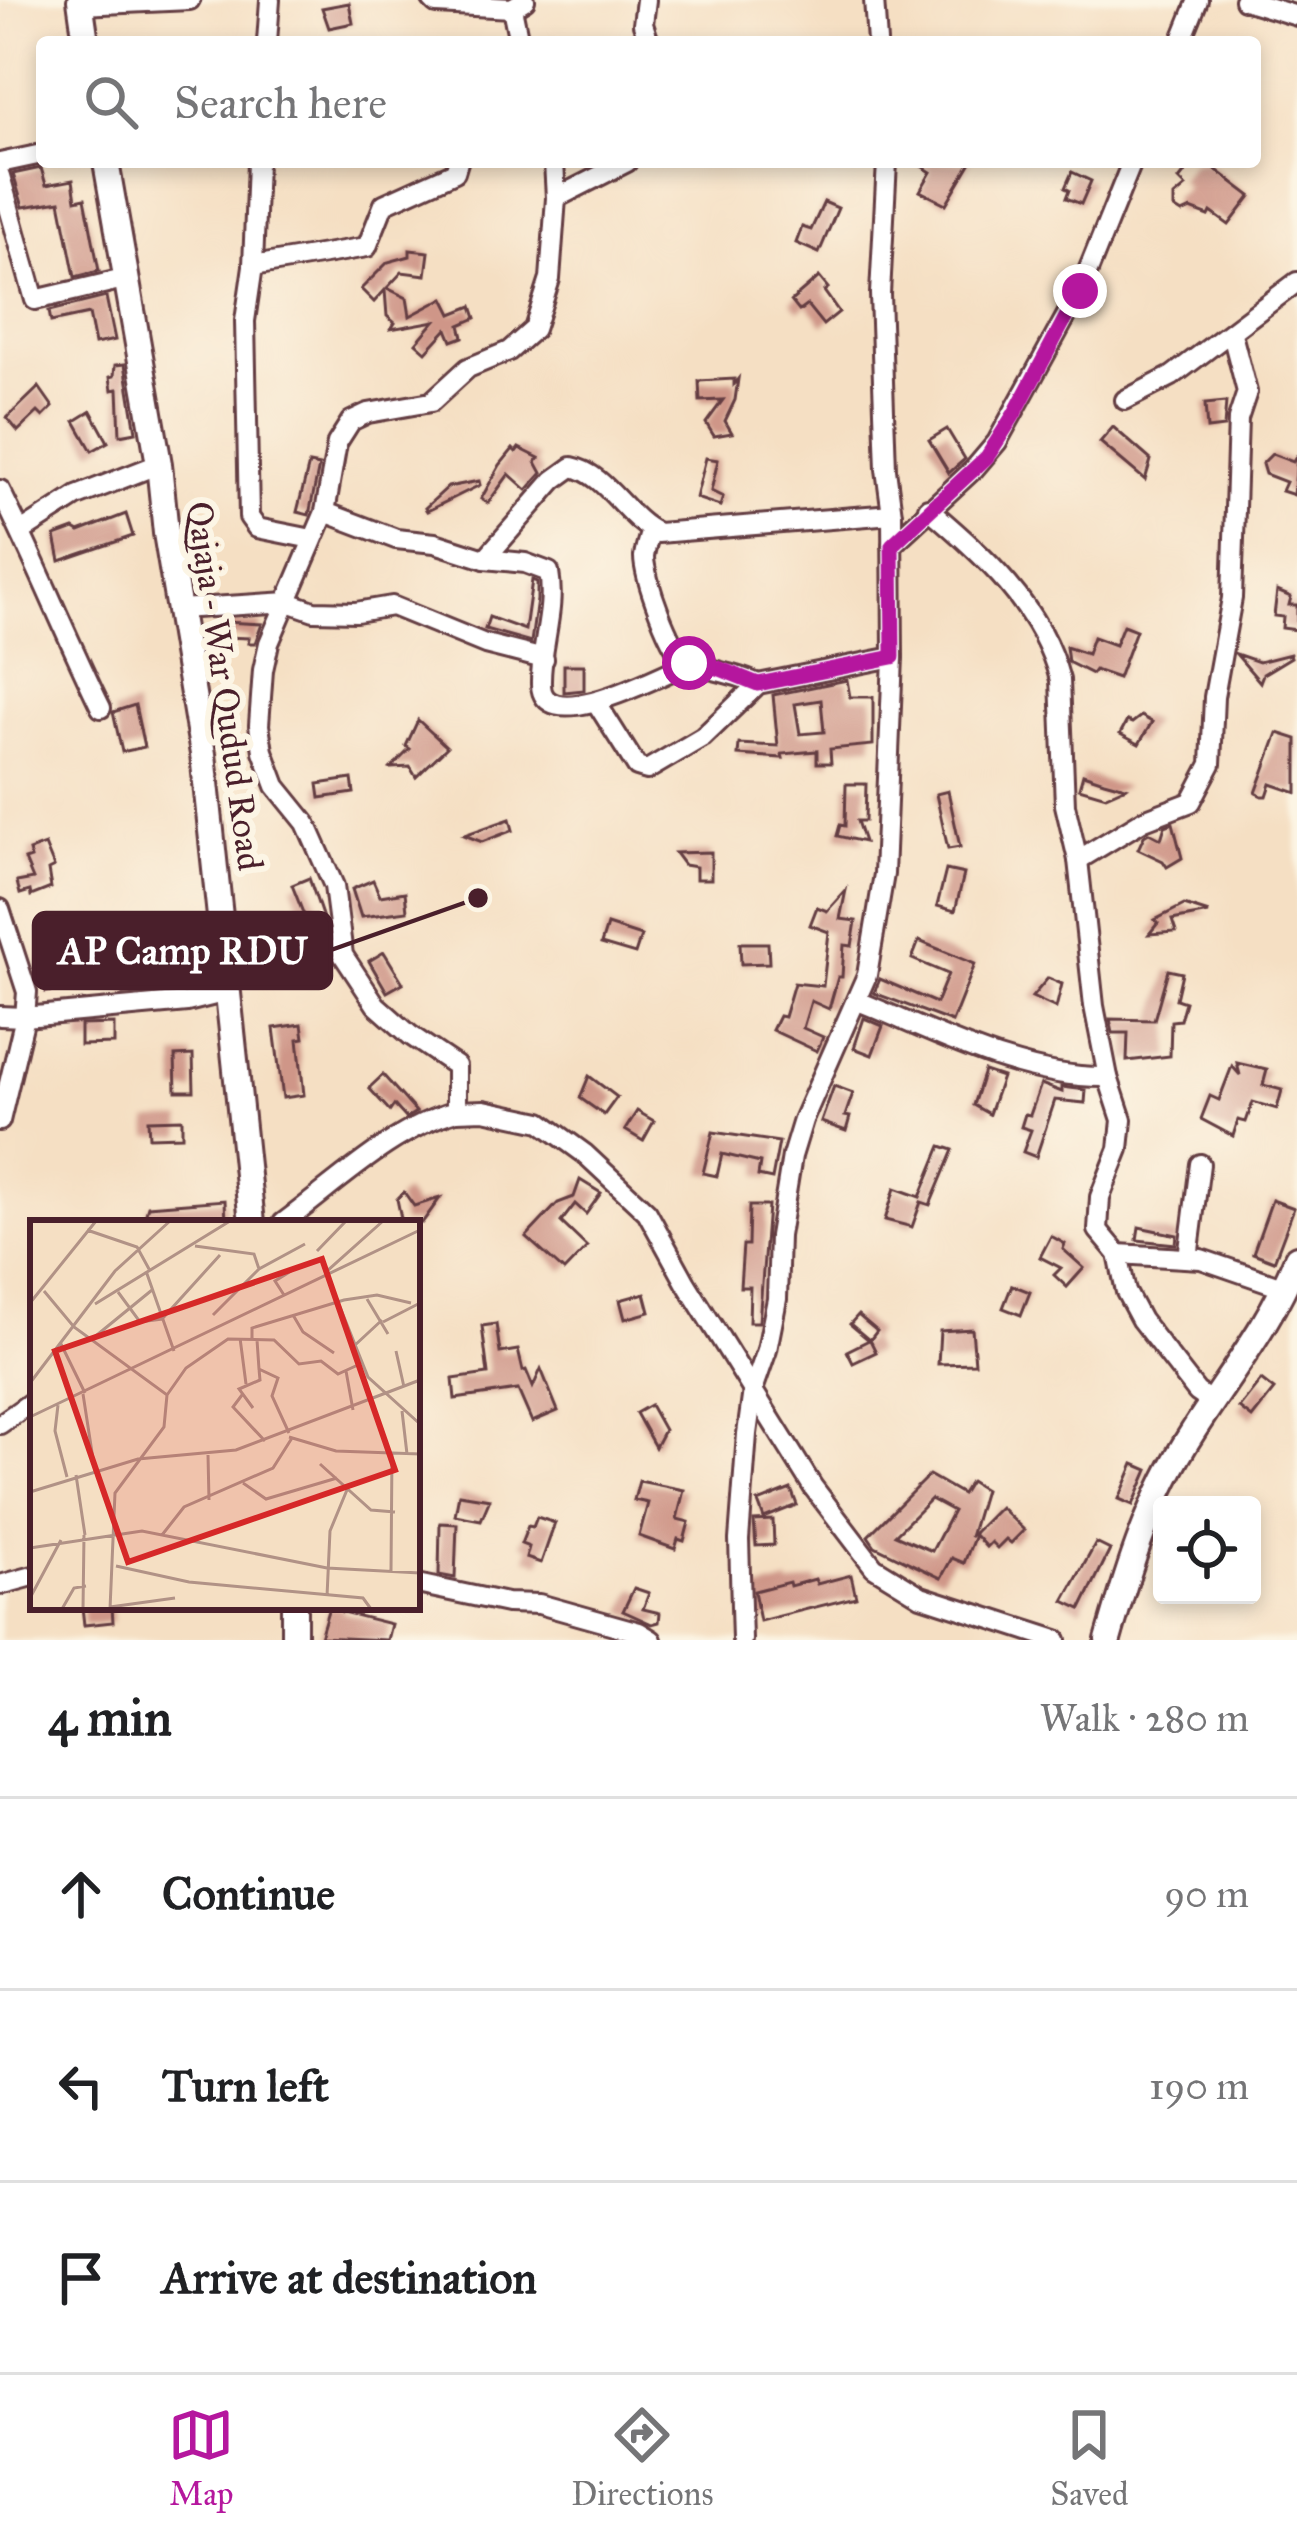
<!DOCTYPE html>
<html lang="en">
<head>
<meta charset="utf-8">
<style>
  :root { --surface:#fff; --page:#f2f2f2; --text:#202124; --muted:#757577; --line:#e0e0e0; --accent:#b5179e }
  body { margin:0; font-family:"IM FELL Great Primer",serif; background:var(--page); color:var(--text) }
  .controls { position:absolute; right:36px; bottom:36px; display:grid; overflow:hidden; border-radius:12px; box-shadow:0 6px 18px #0003 }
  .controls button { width:108px; height:108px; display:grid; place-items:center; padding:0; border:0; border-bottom:3px solid var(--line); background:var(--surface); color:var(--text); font:60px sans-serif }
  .stop { position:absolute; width:36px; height:36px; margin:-27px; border:9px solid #b5179e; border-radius:50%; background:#fff }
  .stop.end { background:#b5179e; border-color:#fff; box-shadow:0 3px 12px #0008 }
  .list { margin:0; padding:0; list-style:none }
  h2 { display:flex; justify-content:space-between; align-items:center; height:156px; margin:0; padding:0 48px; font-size:51px }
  h2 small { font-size:39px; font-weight:400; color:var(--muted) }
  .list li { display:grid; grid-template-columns:78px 1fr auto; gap:36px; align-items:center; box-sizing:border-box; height:192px; padding:0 48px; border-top:3px solid var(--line) }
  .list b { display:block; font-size:45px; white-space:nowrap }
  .list em { font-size:39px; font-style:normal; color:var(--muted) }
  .icon { flex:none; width:66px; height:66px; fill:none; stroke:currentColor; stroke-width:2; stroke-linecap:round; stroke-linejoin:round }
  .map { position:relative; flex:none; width:1297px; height:1640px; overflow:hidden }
  .search { position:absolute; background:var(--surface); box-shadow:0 6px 18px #0003; left:36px; right:36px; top:36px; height:132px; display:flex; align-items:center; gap:30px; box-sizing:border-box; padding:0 42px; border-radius:12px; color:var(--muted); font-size:45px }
  .sheet { height:732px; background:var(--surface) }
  nav { display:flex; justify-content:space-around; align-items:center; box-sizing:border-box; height:168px; border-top:3px solid var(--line); background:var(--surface); font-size:33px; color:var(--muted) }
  nav a { display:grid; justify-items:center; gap:6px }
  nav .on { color:var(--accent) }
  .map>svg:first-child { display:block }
  .building { fill:#cf9688; fill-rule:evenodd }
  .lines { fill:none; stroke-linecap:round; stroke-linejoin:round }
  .street-casing { stroke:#643c42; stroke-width:24 }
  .secondary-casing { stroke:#643c42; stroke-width:30 }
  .street { stroke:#fff; stroke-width:18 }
  .secondary { stroke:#fff; stroke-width:24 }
  .route { stroke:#b5179e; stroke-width:15 }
  .labels { text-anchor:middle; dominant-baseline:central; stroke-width:12; stroke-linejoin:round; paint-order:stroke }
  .street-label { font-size:36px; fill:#4a1f2b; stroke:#fcf5e5 }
  .inset-road { fill:none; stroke:#b19286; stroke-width:3 }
  .view { fill:#d62828; fill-opacity:0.15; stroke:#d62828; stroke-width:6 }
  .inset-edge { fill:none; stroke:#4a1f2b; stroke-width:6 }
  .leader { fill:none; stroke:#4a1f2b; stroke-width:4.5 }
  .callout-dot { fill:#4a1f2b; stroke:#fcf5e5; stroke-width:4.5 }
  .callout { fill:#4a1f2b; stroke:#4a1f2b; stroke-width:4.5 }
  .callout-label { font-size:39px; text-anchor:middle; font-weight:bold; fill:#fff }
</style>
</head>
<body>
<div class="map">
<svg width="1297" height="1640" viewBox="0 0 1297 1640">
  <rect width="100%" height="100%" fill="#fcf5e5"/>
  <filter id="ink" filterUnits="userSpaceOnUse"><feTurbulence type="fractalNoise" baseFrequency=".00833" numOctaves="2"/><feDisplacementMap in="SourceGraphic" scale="24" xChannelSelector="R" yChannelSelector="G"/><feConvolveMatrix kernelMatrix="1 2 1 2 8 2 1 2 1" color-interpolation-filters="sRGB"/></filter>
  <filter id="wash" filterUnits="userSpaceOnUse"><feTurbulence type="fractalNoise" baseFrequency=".004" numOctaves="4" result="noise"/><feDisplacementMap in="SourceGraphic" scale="48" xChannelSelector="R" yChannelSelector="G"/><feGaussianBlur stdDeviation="2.7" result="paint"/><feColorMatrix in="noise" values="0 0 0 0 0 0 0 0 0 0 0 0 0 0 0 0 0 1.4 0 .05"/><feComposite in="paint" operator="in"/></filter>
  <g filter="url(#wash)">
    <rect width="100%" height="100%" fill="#f5dfc3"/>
    <g id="blocks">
      <g class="building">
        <path d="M349,3L353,23L329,28L322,8Z"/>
        <path d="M915,162H971L946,204L920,191L931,172Z"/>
        <path d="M1193,162H1206L1251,196L1229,225L1211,212L1209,216L1191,209L1182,213L1174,208V197L1186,187L1179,180Z"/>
        <path d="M41,168L46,185L73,180L76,200L85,198L99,271L75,277L60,201L23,207L13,174Z"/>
        <path d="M1072,172L1091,181L1081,204L1066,198L1069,190L1065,188Z"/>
        <path d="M824,202L838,208L819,253L796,243L802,227L811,230Z"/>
        <path d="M410,250L429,252L426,275L402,272L387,288L407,298L410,316L444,298L452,314L472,306L476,318L460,325L463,337L452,341L447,329L426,352L416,343L435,321L391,329L395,323L387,316L385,290L374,302L361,289L388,262L410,256Z"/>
        <path d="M819,277L828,288L824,291L839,312L823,325L807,305L799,311L791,301Z"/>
        <path d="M106,297L115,340L95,344L89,314L51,322L49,311Z"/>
        <path d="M125,364L136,432L120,435L118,389L112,390L110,377L114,376L115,365Z"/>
        <path d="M734,379V384L738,379L735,400L725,421L732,433L714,436L706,423L723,400L700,401L699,381Z"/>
        <path d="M39,387L53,407L43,417L38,412L18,431L7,418Z"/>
        <path d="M1226,402L1224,427L1207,429L1205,404Z"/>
        <path d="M91,411L108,442L92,451L75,421Z"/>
        <path d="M1113,427L1151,460L1145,480L1100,442Z"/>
        <path d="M947,429L965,459L949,473L929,440Z"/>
        <path d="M519,448L539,458L536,462L542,473L527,490L509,474L488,503L481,499L500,465L513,449L516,452Z"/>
        <path d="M1272,454L1293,462L1297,455L1294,495L1282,491L1286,482L1265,474L1262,464Z"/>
        <path d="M706,458L718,460L711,491L723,497L720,506L696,498Z"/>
        <path d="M309,464L319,466L309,515L297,512Z"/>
        <path d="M479,481L480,485L427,511L425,508L448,487Z"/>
        <path d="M126,514L133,536L60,561L55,536L74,529L79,532Z"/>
        <path d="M532,580L537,582V600L531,642L485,629L489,617L525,630Z"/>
        <path d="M1277,591L1291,597L1289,605H1297V630L1282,628L1283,617L1274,616Z"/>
        <path d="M224,622L262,624L255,643H248L249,638L224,637Z"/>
        <path d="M1123,625L1136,630L1118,678L1095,670L1092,674L1068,662L1066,647L1087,654L1093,637L1115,645Z"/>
        <path d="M1236,654L1259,662L1290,654L1291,657L1263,674L1260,682Z"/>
        <path d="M564,665H584V690L564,692Z"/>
        <path d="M847,680L850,697H873V745L830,749L831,763H817V751L782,754L783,758L738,755L739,744L778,746L773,695ZM821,700L824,732L800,734L795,704Z"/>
        <path d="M135,705L144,747L122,752L113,712Z"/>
        <path d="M1141,716L1152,722L1139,744L1120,734L1127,721L1132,723Z"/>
        <path d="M418,720L447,747L416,777L410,767L391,768L410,749L406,746Z"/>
        <path d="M1278,733L1297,739V793L1271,784L1267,796H1262L1256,793Z"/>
        <path d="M1083,774L1104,781L1126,787L1106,796L1079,788Z"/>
        <path d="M352,779L354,793L320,798L318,784Z"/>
        <path d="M846,784H866L865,821H857L864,842L837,836L840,825L845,826Z"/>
        <path d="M948,791L960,847L948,849L936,794Z"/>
        <path d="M510,819L513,830L482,842L464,835Z"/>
        <path d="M1173,823L1182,858L1167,867L1163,861L1138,849L1144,836L1149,833L1161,839L1165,826Z"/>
        <path d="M45,845L54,867L48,870L51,888L31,896L30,891L20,894L17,882L33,879L25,860L31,858L29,851Z"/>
        <path d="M711,852V879H696V867L684,865L675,853Z"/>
        <path d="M946,870L964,874L955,911L937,906Z"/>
        <path d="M309,878L326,927L311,933L292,885Z"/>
        <path d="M373,880L380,896L405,892L407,911L361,917L352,889Z"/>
        <path d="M846,890L840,919L856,921L852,946L844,945L842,977H838L829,1009L811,1001L803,1028L823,1037L817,1051L772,1030L779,1016L784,1017L794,983L823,986L829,932L810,925L817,907L827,911Z"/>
        <path d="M1184,905L1209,913L1172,920L1176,932L1149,934L1158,923L1155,920Z"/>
        <path d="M607,925L641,936L635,954L601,944Z"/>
        <path d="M126,930L152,938L138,980H159V991L123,994V991L111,987Z"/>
        <path d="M919,941L975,964L952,1022L874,993L880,979L936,1003L948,974L912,959Z"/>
        <path d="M740,943H768L769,963L741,964Z"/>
        <path d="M384,952L403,983L387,992L369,961Z"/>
        <path d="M63,966L68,974H75L76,988L46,992L44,971Z"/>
        <path d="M1168,970L1182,973L1176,999L1185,1002L1180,1020L1171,1021L1170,1056L1127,1061L1128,1033H1113L1110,1019L1154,1020Z"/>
        <path d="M1048,978L1062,984L1056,1008L1032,997Z"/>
        <path d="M864,1018L883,1026L872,1055L854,1048Z"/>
        <path d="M114,1024V1044L80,1045V1025Z"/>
        <path d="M302,1024L304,1038L298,1039L304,1095L283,1098L274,1028Z"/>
        <path d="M193,1055L194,1091H176L175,1056Z"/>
        <path d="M1237,1063L1267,1070L1263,1085L1282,1090L1277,1109L1253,1102L1246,1122L1238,1120L1233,1136L1201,1119L1210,1096L1219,1100L1232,1066L1240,1075Z"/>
        <path d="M984,1071L1002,1077L989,1114L973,1105Z"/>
        <path d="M383,1075L416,1112L406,1118L394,1105L390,1111L369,1088Z"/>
        <path d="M589,1076L617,1097L604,1115L580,1098Z"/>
        <path d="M1041,1084L1062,1092V1087L1086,1090L1085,1103L1055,1100L1036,1157L1023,1152L1031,1130L1021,1127L1025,1114L1030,1115Z"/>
        <path d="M834,1086L853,1093L845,1116L850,1117L846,1131L821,1122Z"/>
        <path d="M637,1111L654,1121L643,1141L625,1130Z"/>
        <path d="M182,1119V1136L149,1137L148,1120Z"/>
        <path d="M713,1132L779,1142L772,1179L758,1176L760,1163L722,1154L717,1176L703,1173Z"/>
        <path d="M941,1146L953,1150L930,1205L921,1202L912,1227L885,1220L895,1188L920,1197Z"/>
        <path d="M580,1180L601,1193L586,1214L575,1204L561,1222L587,1247L564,1271L526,1237L558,1203L574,1197Z"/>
        <path d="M404,1192L414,1206L440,1198L422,1223H402L397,1199Z"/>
        <path d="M225,1200L226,1223H143L148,1206Z"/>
        <path d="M1272,1200L1294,1208L1274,1261L1253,1253Z"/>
        <path d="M749,1206H768L759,1322H749L750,1287H740L743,1245H748Z"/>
        <path d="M1139,1227L1177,1235L1176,1244L1137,1240Z"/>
        <path d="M1051,1236L1065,1244L1063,1249L1084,1268L1067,1287L1054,1275L1061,1268L1040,1257Z"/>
        <path d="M1012,1285L1030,1292L1021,1315L1003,1308Z"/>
        <path d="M645,1293L650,1312L625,1319L620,1300Z"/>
        <path d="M858,1315L877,1331L870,1340L876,1352L853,1363L847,1351L869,1340L850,1324Z"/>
        <path d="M496,1324L500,1353L518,1350L523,1371L526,1370L533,1387L541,1369L558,1411L532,1422L518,1390L455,1399L453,1379L488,1374L482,1326Z"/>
        <path d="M972,1329L975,1363L938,1364L940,1331Z"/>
        <path d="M1261,1380L1274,1390L1252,1418L1239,1408Z"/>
        <path d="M650,1405L664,1430L655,1447L636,1413Z"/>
        <path d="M1134,1464L1148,1470L1133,1505L1119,1499Z"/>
        <path d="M929,1475L962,1494L970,1481L984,1490L970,1537L1000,1507L1024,1530L1011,1543L1006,1539L997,1548L991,1542L986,1547L975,1535L964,1563L952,1558L941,1578L875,1546L868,1536ZM931,1499L953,1511L932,1551L895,1535Z"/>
        <path d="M639,1481L684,1490L677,1519L689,1522L684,1541L678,1539L675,1549L639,1536L648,1503L634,1500Z"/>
        <path d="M791,1489L797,1505L764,1518L758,1502Z"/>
        <path d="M459,1494L490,1499L481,1520L455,1515Z"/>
        <path d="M537,1517L555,1523L541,1563L526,1558L529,1547L521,1544L528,1526L533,1527Z"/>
        <path d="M773,1520L774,1545L756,1546L754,1521Z"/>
        <path d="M440,1523L457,1524L455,1578L439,1575Z"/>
        <path d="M1096,1543L1110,1550L1081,1609L1064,1601Z"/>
        <path d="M851,1575L856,1597L760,1621L754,1591L789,1582L790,1586L815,1579L817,1584Z"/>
        <path d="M634,1588L649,1593L643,1609L660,1613L659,1622L652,1624L623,1611Z"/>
        <path d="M82,1607H112L113,1622L84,1625Z"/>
        <path d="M329,1607H343L342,1612L391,1624L387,1640L320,1637Z"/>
      </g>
    </g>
  </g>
  <g filter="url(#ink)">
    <use href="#blocks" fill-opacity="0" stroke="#643c42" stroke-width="3"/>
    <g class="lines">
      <defs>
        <g id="street">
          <path d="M79,0L81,5L190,0"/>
          <path d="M432,0L436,4L512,8L525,0"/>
          <path d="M646,0L643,24L649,42"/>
          <path d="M874,0L877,42"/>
          <path d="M1244,0L1297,16"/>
          <path d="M512,8L519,42"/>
          <path d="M267,42L270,0"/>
          <path d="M1181,42L1198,0"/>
          <path d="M257,162L253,266L245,321L249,517L257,528L312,539"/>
          <path d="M554,162L556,198"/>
          <path d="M0,163L42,154"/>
          <path d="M0,176L35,300L128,278"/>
          <path d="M253,266L367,247L384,204L455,172L458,162"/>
          <path d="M1125,400L1172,376L1297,282"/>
          <path d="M0,490C36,562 66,636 101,708"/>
          <path d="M928,508C984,556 1041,606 1060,680L1065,805L1078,860L1094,1006L1108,1077L1122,1120L1119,1149L1100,1197L1098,1230L1118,1254L1126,1292L1141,1320L1197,1392L1213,1403"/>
          <path d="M325,512L396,539L435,543L485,559L554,480L572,467C607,474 626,519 658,533L892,514"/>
          <path d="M651,530C648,539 645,548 644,557C644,577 670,651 686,661C700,669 736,673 758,684"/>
          <path d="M21,532L77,496L159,464"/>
          <path d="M892,545L974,469L997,442L1080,291L1132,162"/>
          <path d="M485,559L525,563L549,572C556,611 540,646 541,684C542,739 665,673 689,663"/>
          <path d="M180,609L288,602L314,611L356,612L392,606L485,644L544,659"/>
          <path d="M596,702L637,767L647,770L703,737L758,684L893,657"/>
          <path d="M1078,860L1144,820L1191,802L1211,764L1214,697L1232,598L1238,419L1247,392L1232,334"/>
          <path d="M0,909L27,992L25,1017L0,1121"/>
          <path d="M858,1001C937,1033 1022,1079 1108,1077"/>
          <path d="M0,1016L25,1017L187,1002L227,992"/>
          <path d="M456,1111L484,1110L541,1122L585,1154L647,1212L686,1283L813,1487L874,1567L921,1596L1057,1640"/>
          <path d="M283,1223C335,1185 392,1129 456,1111V1066L410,1035L376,1005L343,955L334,886L306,823L276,786L263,751L259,725L263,670L269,643L325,512L337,443L351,421L368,413L431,402L468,368L509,351L534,329L550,279L556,198L627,162"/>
          <path d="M1118,1254L1201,1259L1285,1288"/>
          <path d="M1188,1258L1200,1164"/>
          <path d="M0,1424L33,1401"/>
          <path d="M417,1584L507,1603L539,1604L639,1632L652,1640"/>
          <path d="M0,1585L33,1576"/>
          <path d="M742,1640L739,1540L747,1434L753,1390L767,1350L777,1299L779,1236L792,1156L803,1120L867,975L884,874L893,657L892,514L886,469L880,294L887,162"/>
        </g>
        <g id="secondary">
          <path d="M80,0L86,42"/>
          <path d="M106,162L159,464L166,533L203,754L252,1223"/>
          <path d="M294,1607V1640"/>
          <path d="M1108,1640C1128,1569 1151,1496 1192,1433C1229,1375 1271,1323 1297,1258"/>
        </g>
      </defs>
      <use href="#street" class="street-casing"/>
      <use href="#secondary" class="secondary-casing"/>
      <use href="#street" class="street"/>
      <use href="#secondary" class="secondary"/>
    </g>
  </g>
  <g class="lines" filter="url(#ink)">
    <path class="route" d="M689,663L718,668L758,684L893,657L892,545L987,457L1015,413L1080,291"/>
  </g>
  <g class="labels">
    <g class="street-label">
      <text transform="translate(225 686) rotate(82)">Qajaja - War Qudud Road</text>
    </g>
  </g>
  <g transform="translate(30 1220)">
    <rect width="390" height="390" fill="#f5dfc3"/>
    <path class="inset-road" d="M353,1L296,52L338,157L390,204M57,10L107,27L119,49M165,26L224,34L229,49M287,31L316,1M116,51L144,131M14,71L44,107L137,175L156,148L198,119L244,120L269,144L291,141L308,154L330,144M88,72L110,102L132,99L190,35M254,75L245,61L266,48M337,79L358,114M0,83L66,1M65,84L200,1M183,95L229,49L275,24M263,95L273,112L304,133M353,102L390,83M210,118L216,164M62,119L122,70M222,120V108L314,80L347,75L381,83M227,120L229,149L248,158L242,176L259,213M30,122L55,173M324,126L352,100M366,131L374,167M316,151L323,190M0,163L85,51L140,1M53,174L65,252M212,175L203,187L235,221M28,185L25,211L37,257M223,188L209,169L230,160L229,149M372,191L377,234M0,197L390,10M259,217L306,231L390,234M178,235L179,280M290,244L341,290L365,292M46,255L55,315M213,263L236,279L307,258M0,272L108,239L206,230L390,160M132,315L154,287L243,248L262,218M0,328L112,311L297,348L390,353M86,346L159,362L333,378L341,389M361,351L362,234M297,376L300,311L319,265M0,378L31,320M80,387L145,378M32,389L44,368L56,366M53,389L54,315M80,389L85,273L134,207L137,175"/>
    <path class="view" d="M292,39L365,250L98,342L25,131Z"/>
    <rect width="390" height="390" class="inset-edge"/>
  </g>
  <path class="leader" d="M478 898L331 950"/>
  <circle class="callout-dot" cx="478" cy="898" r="12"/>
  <rect class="callout" x="34" y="913" width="297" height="75" rx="12"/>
  <g class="callout-label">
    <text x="183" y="964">AP Camp RDU</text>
  </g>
</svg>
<div class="controls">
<button><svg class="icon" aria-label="locate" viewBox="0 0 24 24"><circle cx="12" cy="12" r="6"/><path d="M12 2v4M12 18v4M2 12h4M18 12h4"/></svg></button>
</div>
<div class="stop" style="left:689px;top:663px"></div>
<div class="stop end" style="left:1080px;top:291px"></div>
<div class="search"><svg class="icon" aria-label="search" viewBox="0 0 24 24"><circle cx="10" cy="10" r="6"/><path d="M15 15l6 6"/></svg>Search here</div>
</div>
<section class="sheet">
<h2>4 min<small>Walk · 280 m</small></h2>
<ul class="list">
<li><svg class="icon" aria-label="ahead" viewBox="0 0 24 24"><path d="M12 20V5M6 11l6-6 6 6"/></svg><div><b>Continue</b></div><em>90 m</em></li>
<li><svg class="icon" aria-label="left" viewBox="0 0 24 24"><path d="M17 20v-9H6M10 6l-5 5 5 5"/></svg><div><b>Turn left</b></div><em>190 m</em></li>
<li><svg class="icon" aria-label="arrive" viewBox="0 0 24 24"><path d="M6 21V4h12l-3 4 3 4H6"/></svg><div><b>Arrive at destination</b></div></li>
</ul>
</section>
<nav>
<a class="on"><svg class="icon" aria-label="map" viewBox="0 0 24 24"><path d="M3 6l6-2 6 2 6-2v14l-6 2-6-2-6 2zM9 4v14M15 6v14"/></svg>Map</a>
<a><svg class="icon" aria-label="directions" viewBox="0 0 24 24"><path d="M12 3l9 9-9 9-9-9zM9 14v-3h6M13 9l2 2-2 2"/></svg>Directions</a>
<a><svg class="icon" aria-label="saved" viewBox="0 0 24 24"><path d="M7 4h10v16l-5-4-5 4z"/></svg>Saved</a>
</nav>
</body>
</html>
